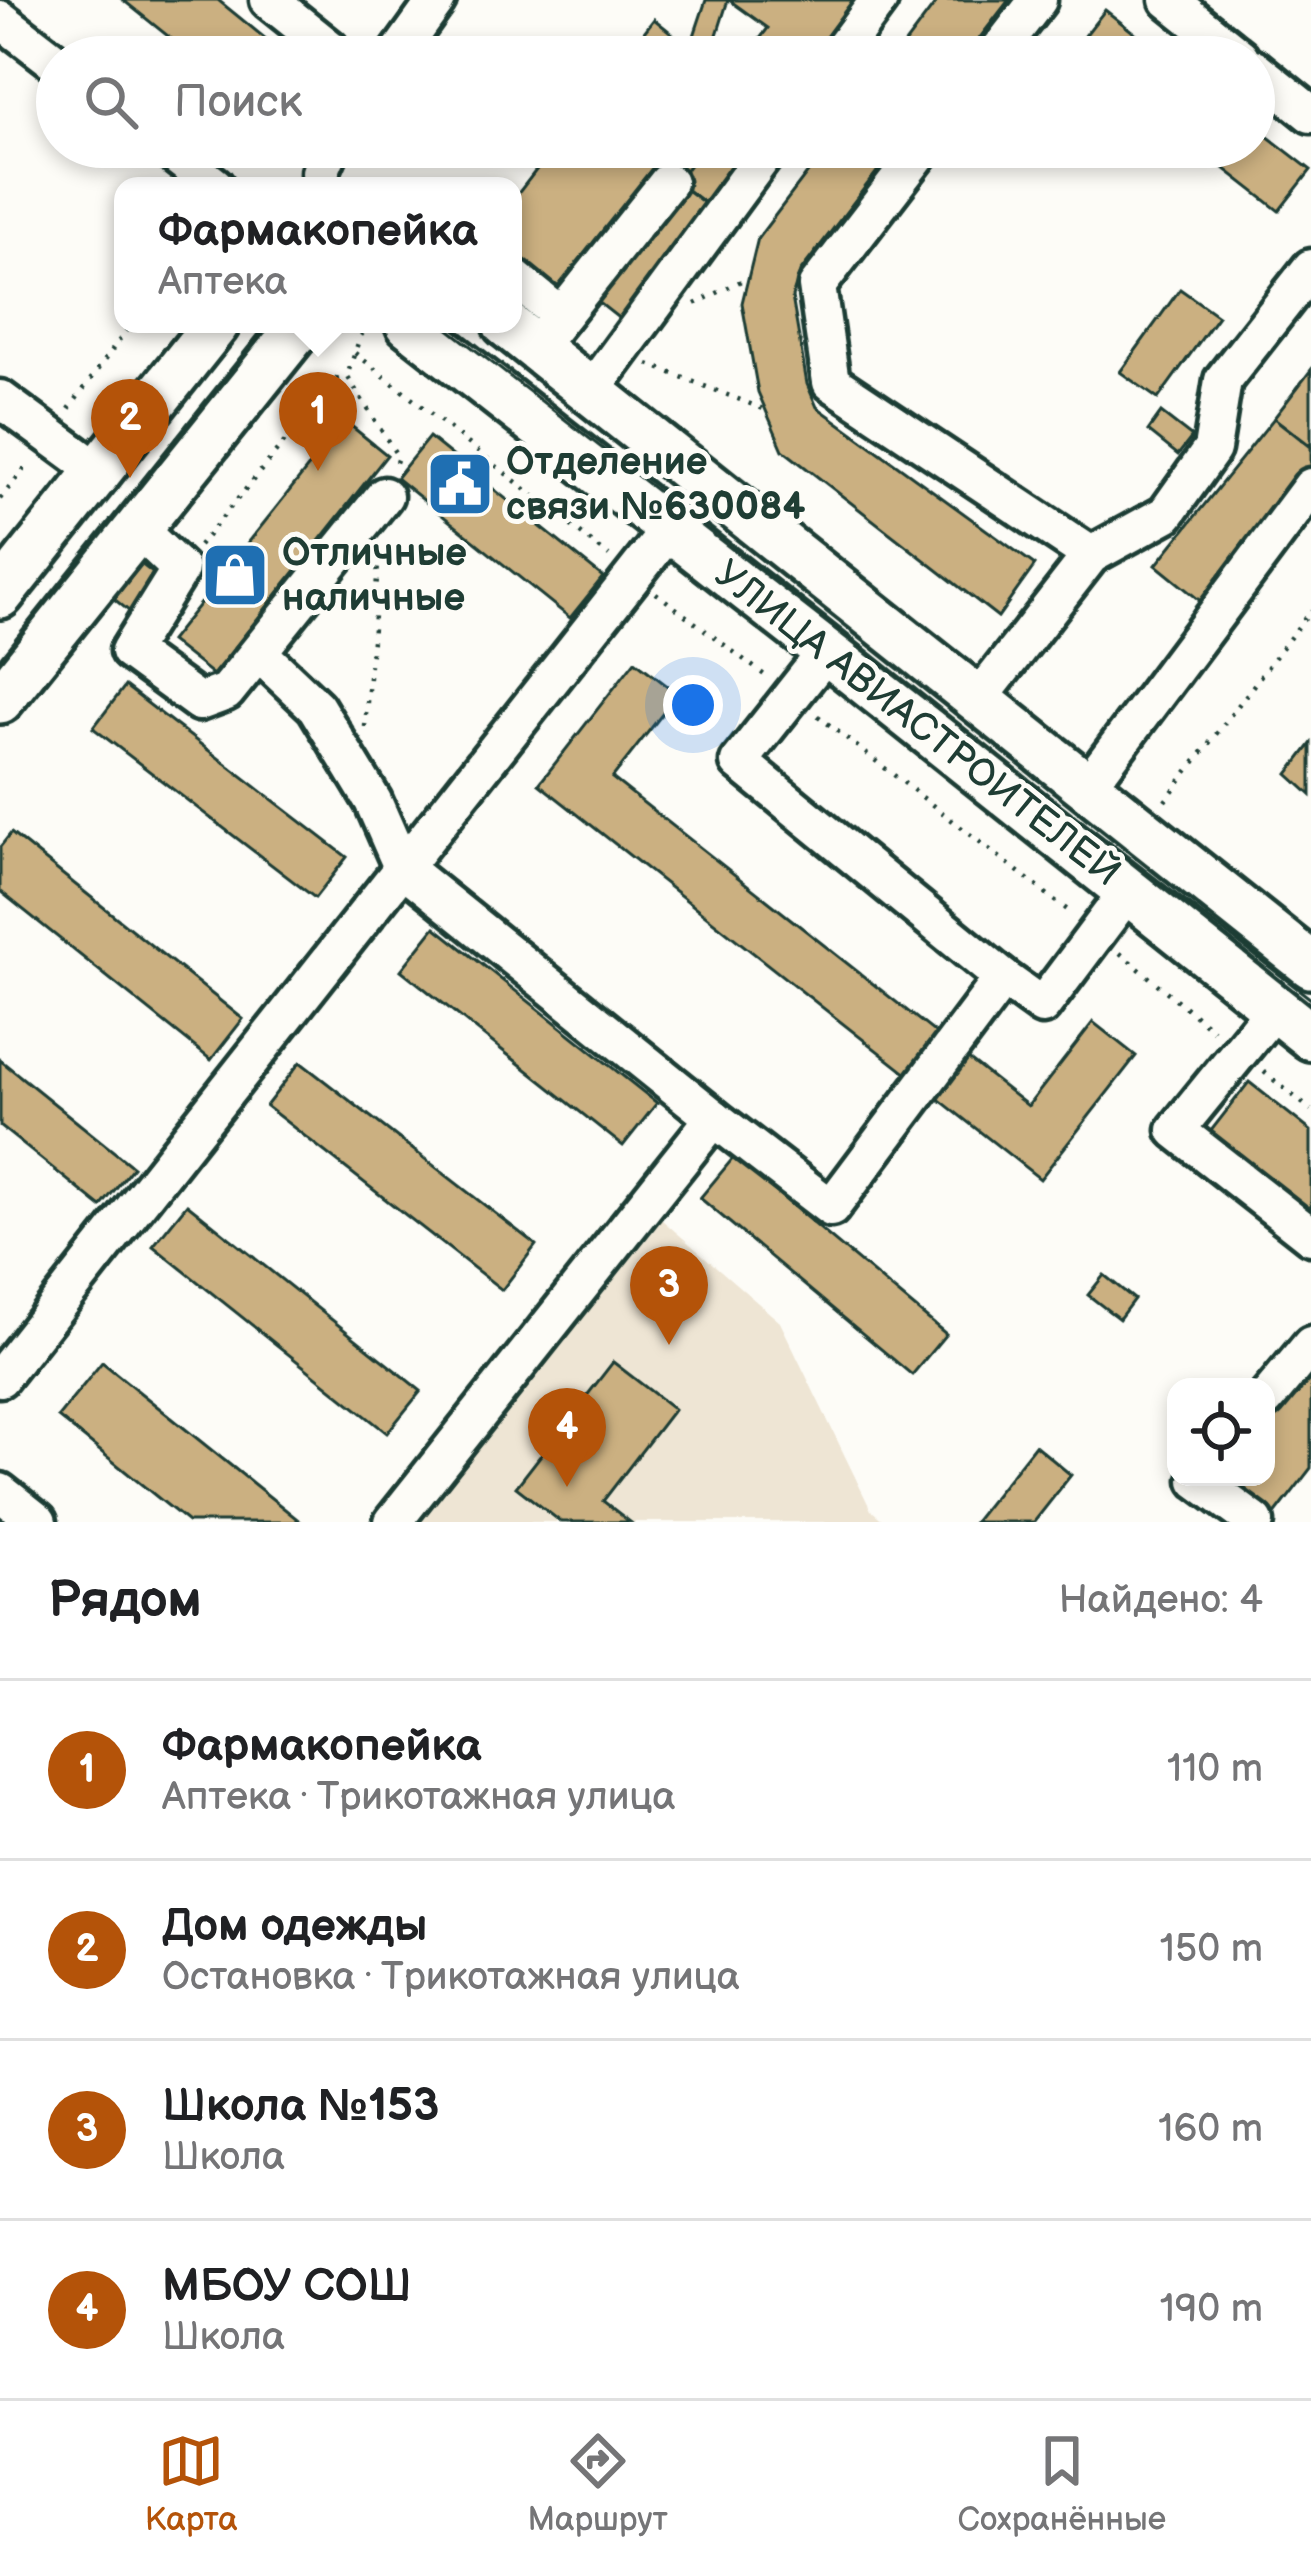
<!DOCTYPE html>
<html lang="ru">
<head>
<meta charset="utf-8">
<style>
  :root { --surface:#fff; --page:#f6f6f6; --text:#202124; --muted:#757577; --line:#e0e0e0; --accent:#b45309 }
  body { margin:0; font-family:"Balsamiq Sans",sans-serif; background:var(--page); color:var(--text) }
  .controls { position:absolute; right:36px; bottom:36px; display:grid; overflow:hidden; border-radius:24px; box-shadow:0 6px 18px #0003 }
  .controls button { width:108px; height:108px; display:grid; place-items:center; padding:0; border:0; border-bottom:3px solid var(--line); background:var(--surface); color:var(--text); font:60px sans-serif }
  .you { position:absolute; left:693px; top:705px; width:42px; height:42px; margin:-30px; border:9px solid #fff; border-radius:50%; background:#1a73e8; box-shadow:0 0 0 18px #1a73e833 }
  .badge { display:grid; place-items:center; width:78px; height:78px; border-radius:50%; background:var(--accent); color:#fff; font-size:39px; font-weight:700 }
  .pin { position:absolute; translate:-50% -99px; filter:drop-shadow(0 3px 6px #0008) }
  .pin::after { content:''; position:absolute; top:63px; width:42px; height:36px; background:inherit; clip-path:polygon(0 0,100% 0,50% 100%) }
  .popup { position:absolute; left:114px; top:177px; width:408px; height:156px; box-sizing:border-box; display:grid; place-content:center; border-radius:24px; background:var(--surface); filter:drop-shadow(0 3px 9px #0005); font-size:39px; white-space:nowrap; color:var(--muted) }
  .popup b { font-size:45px; color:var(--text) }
  .popup::after { content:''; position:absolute; left:50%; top:100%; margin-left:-24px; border:24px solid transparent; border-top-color:var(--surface) }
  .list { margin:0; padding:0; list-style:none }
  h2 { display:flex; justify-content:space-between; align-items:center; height:156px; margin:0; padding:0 48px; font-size:51px }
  h2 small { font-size:39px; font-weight:400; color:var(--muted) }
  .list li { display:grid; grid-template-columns:78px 1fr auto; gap:36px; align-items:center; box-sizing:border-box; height:180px; padding:0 48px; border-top:3px solid var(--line) }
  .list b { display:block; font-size:45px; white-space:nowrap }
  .list p { margin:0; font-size:39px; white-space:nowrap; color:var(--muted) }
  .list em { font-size:39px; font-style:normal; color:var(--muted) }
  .icon { flex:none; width:66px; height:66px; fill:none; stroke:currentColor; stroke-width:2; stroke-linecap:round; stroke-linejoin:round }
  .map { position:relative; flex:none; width:1311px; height:1522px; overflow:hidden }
  .search { position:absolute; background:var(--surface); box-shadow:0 6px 18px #0003; left:36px; right:36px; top:36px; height:132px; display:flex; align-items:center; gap:30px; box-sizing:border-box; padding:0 42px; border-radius:66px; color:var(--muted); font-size:45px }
  .sheet { height:876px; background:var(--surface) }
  nav { display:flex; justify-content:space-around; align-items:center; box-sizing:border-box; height:168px; border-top:3px solid var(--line); background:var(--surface); font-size:33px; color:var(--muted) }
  nav a { display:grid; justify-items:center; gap:6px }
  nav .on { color:var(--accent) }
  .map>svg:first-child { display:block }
  .built { fill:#eee5d4 }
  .building { fill:#cbb081; stroke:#1f3d34; stroke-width:3 }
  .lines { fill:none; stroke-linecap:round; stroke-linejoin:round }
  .minor-casing { stroke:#1f3d34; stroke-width:45 }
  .major-casing { stroke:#1f3d34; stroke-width:54 }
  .path { stroke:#1f3d34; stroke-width:4.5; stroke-dasharray:3 9; stroke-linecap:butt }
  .minor { stroke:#fdfcf7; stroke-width:36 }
  .major { stroke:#fdfcf7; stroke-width:45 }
  .tram { stroke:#1f3d34; stroke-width:3 }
  .labels { text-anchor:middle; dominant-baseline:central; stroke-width:10; stroke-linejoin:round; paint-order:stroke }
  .poi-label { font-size:39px; font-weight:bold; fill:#1f3d34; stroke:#fdfcf7; text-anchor:start }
  .street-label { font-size:39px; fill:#1f3d34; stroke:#fdfcf7 }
</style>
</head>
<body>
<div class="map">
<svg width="1311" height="1522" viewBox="0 0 1311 1522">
  <rect width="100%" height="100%" fill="#fdfcf7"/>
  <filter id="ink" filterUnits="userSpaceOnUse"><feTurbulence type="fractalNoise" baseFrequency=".00833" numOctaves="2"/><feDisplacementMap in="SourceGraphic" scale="24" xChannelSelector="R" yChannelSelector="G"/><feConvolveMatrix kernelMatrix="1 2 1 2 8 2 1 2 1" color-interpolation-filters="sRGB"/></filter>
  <g filter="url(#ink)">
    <path class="built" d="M654,1213L780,1322L871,1510L885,1522H418Z"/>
    <g class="building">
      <path d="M123,0H218L288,57H194Z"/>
      <path d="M706,0H728L710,57H703L690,48Z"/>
      <path d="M729,0H865L820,57H782L759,40L768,28Z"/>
      <path d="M938,0H1009L965,57H895Z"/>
      <path d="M1105,10L1165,57H1081L1073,51Z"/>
      <path d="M654,19L690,48L703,57H625Z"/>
      <path d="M1254,126L1311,170L1279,211L1197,147H1254Z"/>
      <path d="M554,147H703L677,182L562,298L513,260V200Z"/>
      <path d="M703,147H751L707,205L677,182Z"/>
      <path d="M827,147H896L800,272L792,297L807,384L817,407L1035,565L998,617L783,450L758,392L742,303L758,238Z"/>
      <path d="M680,185L707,205L621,320L593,298Z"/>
      <path d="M1180,289L1218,316L1158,399L1120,372Z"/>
      <path d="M1311,370V446L1274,418Z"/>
      <path d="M1161,413L1192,437L1178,455L1148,431Z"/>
      <path d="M1274,418L1311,447V470L1204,604L1156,565Z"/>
      <path d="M345,421L387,455L213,675L170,641Z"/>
      <path d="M429,437L603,577L570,618L396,478Z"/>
      <path d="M141,564L158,577L130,612L114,599Z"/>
      <path d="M635,661L678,694L612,778L1028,1106L1093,1022L1136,1056L1040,1179L539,784Z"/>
      <path d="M125,686L347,857L315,898L93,728Z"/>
      <path d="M1311,744V795L1288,774Z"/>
      <path d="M11,833L243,1019L211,1060L0,891V847Z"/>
      <path d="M435,927L657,1103L623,1146L401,970Z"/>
      <path d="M0,1060L133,1167L101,1207L0,1126Z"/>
      <path d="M300,1062L536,1245L502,1290L266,1106Z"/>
      <path d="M1249,1082L1311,1131V1215L1210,1132Z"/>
      <path d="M734,1157L946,1334L912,1375L700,1198Z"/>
      <path d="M187,1204L421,1391L387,1433L153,1246Z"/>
      <path d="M1104,1275L1134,1299L1119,1319L1088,1295Z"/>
      <path d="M102,1362L301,1522H188L58,1417Z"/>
      <path d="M613,1362L674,1409L603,1501L630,1522H561L516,1487Z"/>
      <path d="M1311,1371V1468L1270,1521L1224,1484L1229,1477H1266V1430Z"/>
      <path d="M1035,1445L1071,1475L1034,1522H974Z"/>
    </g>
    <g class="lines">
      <defs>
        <g id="minor">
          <path d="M269,0L329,48"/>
          <path d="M1169,0L1240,57"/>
          <path d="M0,19L57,63"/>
          <path d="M396,57L437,0"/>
          <path d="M837,57L879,0"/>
          <path d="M994,57L1038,0"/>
          <path d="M1254,68L1311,114"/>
          <path d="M165,147L215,186"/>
          <path d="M924,147L817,286L831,382L1091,555"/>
          <path d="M321,186L320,172L331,147"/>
          <path d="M513,277L561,316"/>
          <path d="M536,348L668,182"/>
          <path d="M591,391L770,147"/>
          <path d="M0,399L98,471"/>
          <path d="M139,530L180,569L129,651L199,702L226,692L384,496"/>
          <path d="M827,651L739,762L1003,978"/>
          <path d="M259,653L316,707L373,801L402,867L714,1118"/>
          <path d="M978,700L1091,555L1166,514L1212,449L1223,380L1311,268"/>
          <path d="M1087,787L1311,487"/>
          <path d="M1275,1008L1176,1130L1311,1236"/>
          <path d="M0,1378L670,529"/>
          <path d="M1266,1399L1311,1345"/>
          <path d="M1201,1477L1198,1480L1255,1522"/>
          <path d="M0,1492L38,1522"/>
          <path d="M393,1522L714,1118L831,1208L1003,978L1042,1006L1128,891"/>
        </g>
        <g id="major">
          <path d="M409,324L827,651L1311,1037"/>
          <path d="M506,324L1311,965"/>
          <path d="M0,595L216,324"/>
          <path d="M0,700L302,324"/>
        </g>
      </defs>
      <use href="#minor" class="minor-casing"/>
      <use href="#major" class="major-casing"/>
      <g class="path">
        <path d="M695,304L749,277"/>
        <path d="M370,324L360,337L347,376L398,457L395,465"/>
        <path d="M355,353L609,556"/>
        <path d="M648,364L766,410"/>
        <path d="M69,409L131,324"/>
        <path d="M0,499L30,462"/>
        <path d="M199,546L336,379L347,376"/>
        <path d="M656,593L767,677"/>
        <path d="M818,716L1070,912"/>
        <path d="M365,727L379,553"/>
        <path d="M1165,801L1311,610"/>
        <path d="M1120,953L1213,1030"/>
        <path d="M1264,1072L1311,1110"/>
      </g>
      <use href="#minor" class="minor"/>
      <use href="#major" class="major"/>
      <g class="tram">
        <path d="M442,324L1311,999"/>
        <path d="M0,658L267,324"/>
      </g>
    </g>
  </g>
  <defs>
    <symbol id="civic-square" viewBox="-11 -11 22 22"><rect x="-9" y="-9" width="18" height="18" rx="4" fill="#1f6fb2" stroke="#fdfcf7"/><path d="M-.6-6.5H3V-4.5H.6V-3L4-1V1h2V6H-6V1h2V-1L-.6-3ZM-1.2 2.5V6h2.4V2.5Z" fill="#fff"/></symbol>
    <symbol id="shop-square" viewBox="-11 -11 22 22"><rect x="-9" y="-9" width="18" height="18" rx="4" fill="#1f6fb2" stroke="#fdfcf7"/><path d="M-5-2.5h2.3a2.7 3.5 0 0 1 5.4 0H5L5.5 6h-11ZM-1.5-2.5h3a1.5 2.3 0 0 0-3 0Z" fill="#fff"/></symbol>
  </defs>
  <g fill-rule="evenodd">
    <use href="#civic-square" x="422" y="446" width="76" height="76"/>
    <use href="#shop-square" x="197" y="537" width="76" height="76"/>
  </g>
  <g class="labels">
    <g class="poi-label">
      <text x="506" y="462">Отделение<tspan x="506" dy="45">связи №630084</tspan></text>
      <text x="282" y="553">Отличные<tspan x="282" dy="45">наличные</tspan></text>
    </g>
    <g class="street-label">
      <text transform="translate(917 724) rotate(38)">УЛИЦА АВИАСТРОИТЕЛЕЙ</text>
    </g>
  </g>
</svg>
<div class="controls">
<button><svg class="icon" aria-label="locate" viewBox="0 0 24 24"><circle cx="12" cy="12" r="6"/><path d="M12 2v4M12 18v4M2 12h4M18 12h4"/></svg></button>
</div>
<div class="you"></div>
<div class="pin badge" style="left:318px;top:471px">1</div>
<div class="popup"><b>Фармакопейка</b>Аптека</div>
<div class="pin badge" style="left:130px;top:478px">2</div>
<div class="pin badge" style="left:669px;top:1345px">3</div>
<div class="pin badge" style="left:567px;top:1487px">4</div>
<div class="search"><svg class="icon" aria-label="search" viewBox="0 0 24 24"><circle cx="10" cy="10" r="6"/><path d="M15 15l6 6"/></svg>Поиск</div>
</div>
<section class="sheet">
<h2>Рядом<small>Найдено: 4</small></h2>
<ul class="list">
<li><span class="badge">1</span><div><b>Фармакопейка</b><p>Аптека · Трикотажная улица</p></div><em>110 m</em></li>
<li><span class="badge">2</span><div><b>Дом одежды</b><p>Остановка · Трикотажная улица</p></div><em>150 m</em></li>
<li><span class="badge">3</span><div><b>Школа №153</b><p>Школа</p></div><em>160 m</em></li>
<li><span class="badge">4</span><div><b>МБОУ СОШ</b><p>Школа</p></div><em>190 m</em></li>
</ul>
</section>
<nav>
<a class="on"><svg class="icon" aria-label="map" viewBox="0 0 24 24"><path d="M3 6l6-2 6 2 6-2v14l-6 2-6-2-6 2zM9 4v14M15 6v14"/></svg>Карта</a>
<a><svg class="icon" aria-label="directions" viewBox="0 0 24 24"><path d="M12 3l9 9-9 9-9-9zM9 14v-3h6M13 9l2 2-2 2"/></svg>Маршрут</a>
<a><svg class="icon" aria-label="saved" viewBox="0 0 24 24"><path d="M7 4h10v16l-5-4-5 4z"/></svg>Сохранённые</a>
</nav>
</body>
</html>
